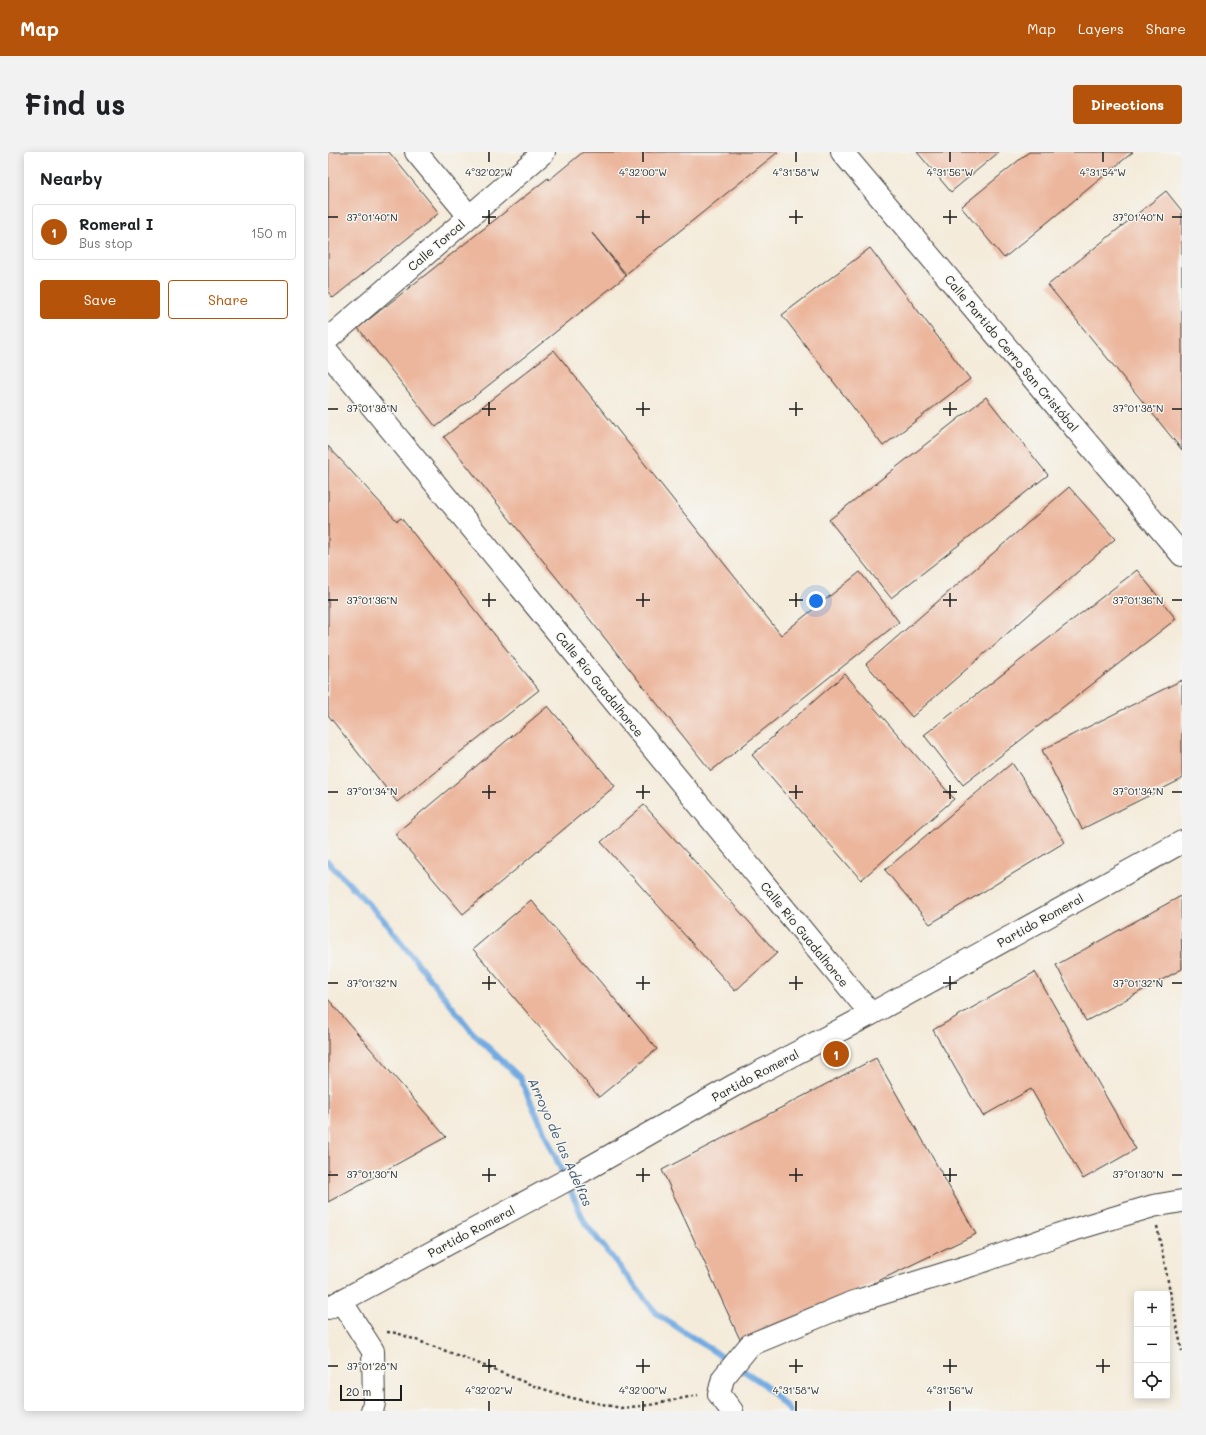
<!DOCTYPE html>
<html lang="en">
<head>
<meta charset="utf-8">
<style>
  :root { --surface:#fff; --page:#f2f2f2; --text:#202124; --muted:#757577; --line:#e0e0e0; --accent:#b45309 }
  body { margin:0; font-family:Mali,sans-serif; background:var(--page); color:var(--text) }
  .controls { position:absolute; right:12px; bottom:12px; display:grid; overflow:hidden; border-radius:4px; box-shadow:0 2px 10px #0003 }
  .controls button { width:36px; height:36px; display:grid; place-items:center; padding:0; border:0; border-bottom:1px solid var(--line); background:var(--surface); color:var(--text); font:20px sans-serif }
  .scale { position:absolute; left:12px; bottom:10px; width:62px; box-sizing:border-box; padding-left:4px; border:2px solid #1c1c1c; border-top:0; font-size:11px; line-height:14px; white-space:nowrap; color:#1c1c1c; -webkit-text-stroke:3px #f6f6f2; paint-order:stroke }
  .you { position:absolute; left:488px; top:449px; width:14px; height:14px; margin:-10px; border:3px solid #fff; border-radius:50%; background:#1a73e8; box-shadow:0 0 0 6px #1a73e833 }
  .badge { display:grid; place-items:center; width:26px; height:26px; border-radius:50%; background:var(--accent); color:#fff; font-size:13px; font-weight:700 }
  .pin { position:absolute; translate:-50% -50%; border:2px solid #fff; box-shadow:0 1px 4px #0006 }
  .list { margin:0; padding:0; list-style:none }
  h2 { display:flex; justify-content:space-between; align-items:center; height:52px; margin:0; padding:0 16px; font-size:17px }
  h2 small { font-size:13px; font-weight:400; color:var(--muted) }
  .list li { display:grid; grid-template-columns:26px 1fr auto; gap:12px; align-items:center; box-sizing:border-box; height:56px; margin:0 8px 8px; padding:0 8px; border:1px solid var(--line); border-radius:4px }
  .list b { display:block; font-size:15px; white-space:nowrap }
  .list p { margin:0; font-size:13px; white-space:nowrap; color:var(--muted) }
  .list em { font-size:13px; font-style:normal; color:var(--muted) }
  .actions { display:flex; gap:8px; padding:12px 16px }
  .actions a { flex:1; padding:9px 0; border:1px solid var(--accent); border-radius:4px; text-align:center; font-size:14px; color:var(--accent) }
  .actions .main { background:var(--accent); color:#fff }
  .icon { flex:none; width:22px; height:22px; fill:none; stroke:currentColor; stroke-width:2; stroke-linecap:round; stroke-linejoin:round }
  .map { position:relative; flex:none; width:854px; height:1259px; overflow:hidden; border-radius:4px }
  header { display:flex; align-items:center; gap:24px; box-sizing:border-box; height:56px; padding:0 20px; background:var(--accent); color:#fff }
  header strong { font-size:19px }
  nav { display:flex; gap:22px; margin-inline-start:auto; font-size:14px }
  .intro { display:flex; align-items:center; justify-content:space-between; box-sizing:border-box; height:96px; padding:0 24px }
  h1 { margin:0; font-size:28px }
  .button { padding:10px 18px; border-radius:4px; background:var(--accent); color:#fff; font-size:14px; font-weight:700 }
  main { display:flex; gap:24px; padding:0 24px }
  aside { flex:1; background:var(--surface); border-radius:4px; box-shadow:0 2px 10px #0003 }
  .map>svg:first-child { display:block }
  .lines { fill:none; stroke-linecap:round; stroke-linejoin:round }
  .stream { stroke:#72aae1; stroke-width:6 }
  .building { fill:#ecb69c }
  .street-casing { stroke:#3c3b38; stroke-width:24 }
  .path { stroke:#3c3b38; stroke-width:2.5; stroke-dasharray:3 3; stroke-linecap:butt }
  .street { stroke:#fff; stroke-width:22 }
  .ticks { fill:none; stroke:#1c1c1c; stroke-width:1.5 }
  .labels { text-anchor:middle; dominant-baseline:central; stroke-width:3; stroke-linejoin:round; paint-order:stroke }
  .street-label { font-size:12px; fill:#1c1c1c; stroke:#f6f6f2 }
  .water-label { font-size:13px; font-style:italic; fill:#3e556b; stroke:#f6f6f2 }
  .ticks-label { font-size:10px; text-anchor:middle; fill:#1c1c1c; stroke:#f6f6f2; stroke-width:3; stroke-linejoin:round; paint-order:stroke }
</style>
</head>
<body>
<header>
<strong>Map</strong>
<nav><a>Map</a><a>Layers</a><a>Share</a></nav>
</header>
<div class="intro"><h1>Find us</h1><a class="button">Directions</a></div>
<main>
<aside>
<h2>Nearby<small></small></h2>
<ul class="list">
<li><span class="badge">1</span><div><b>Romeral I</b><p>Bus stop</p></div><em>150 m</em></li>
</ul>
<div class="actions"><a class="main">Save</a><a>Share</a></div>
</aside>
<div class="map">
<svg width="854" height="1259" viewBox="0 0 854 1259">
  <rect width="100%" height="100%" fill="#f6f6f2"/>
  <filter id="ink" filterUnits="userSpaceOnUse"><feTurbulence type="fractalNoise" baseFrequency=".025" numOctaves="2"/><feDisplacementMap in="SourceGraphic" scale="8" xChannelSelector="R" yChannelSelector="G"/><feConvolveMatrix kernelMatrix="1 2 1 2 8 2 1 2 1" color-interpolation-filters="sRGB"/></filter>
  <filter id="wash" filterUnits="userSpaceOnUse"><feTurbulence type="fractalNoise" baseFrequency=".012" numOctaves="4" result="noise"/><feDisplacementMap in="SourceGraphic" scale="16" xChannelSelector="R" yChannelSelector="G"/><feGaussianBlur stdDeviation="0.9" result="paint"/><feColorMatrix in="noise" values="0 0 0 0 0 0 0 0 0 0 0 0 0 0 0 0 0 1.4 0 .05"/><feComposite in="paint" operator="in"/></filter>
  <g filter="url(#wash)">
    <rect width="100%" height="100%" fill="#f4ebda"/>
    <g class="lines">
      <g class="stream">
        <path d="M0,710L54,766L145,881L192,926L257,1071L329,1162L402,1210"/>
        <path d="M410,1215L437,1233L462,1259"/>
      </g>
    </g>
    <g id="blocks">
      <g class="building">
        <path d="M0,0H61L111,61L5,146L0,140Z"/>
        <path d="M255,0H450L298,122L264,81L298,124L108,275L30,176L220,26L221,28Z"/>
        <path d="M589,0H671L623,40Z"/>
        <path d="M701,0H805L676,106L633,55Z"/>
        <path d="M838,39L854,59V298L720,133Z"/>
        <path d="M542,96L642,227L555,294L454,163Z"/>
        <path d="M226,198L453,483L532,420L571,470L383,619L116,285Z"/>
        <path d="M658,245L720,323L563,446L501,368Z"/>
        <path d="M0,294L69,369L73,366L211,538L69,650L0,563Z"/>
        <path d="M741,335L787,387L584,565L538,512Z"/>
        <path d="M809,418L848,467L635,633L596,583Z"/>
        <path d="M517,522L626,647L533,728L424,603Z"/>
        <path d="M854,528V627L754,677L714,598Z"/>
        <path d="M220,554L287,634L135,762L67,682Z"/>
        <path d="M684,611L737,690L602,772L557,718Z"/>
        <path d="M316,653L449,801L407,839L273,690Z"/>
        <path d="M853,744L854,817L758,869L728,813Z"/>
        <path d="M203,748L329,897L271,945L145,797Z"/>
        <path d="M707,820L808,997L755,1027L703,937L655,964L605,878Z"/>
        <path d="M0,847L118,985L0,1050Z"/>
        <path d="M548,906L648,1082L415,1194L334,1018Z"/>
      </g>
    </g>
  </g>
  <g filter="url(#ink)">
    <use href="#blocks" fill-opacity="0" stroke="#3c3b38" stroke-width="1"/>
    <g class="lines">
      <defs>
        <g id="street">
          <path d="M88,0L141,64"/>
          <path d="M514,0L854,403"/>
          <path d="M0,187L216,0"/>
          <path d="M0,201L543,862"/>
          <path d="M13,1149L45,1199L46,1251L44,1259"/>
          <path d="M0,1156L250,1022L405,934L543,862L854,690"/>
          <path d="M404,1259L391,1242L395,1226L422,1193L523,1151L644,1113L738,1080L825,1054L854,1049"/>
        </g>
      </defs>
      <use href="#street" class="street-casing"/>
      <g class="path">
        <path d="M829,1074L854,1199"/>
        <path d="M59,1180L69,1181L137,1206L206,1234L244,1246L293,1256L322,1253L370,1243"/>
      </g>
      <use href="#street" class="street"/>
    </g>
  </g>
  <path class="ticks" d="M161,0V10M315,0V10M468,0V10M622,0V10M775,0V10M161,58V72M315,58V72M468,58V72M622,58V72M0,65H10M154,65H168M308,65H322M461,65H475M615,65H629M844,65H854M161,250V264M315,250V264M468,250V264M622,250V264M0,257H10M154,257H168M308,257H322M461,257H475M615,257H629M844,257H854M161,441V455M315,441V455M468,441V455M622,441V455M0,448H10M154,448H168M308,448H322M461,448H475M615,448H629M844,448H854M161,633V647M315,633V647M468,633V647M622,633V647M0,640H10M154,640H168M308,640H322M461,640H475M615,640H629M844,640H854M161,824V838M315,824V838M468,824V838M622,824V838M0,831H10M154,831H168M308,831H322M461,831H475M615,831H629M844,831H854M161,1016V1030M315,1016V1030M468,1016V1030M622,1016V1030M0,1023H10M154,1023H168M308,1023H322M461,1023H475M615,1023H629M844,1023H854M161,1207V1221M315,1207V1221M468,1207V1221M622,1207V1221M775,1207V1221M0,1214H10M154,1214H168M308,1214H322M461,1214H475M615,1214H629M768,1214H782M161,1249V1259M315,1249V1259M468,1249V1259M622,1249V1259"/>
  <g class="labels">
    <g class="street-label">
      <text transform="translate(108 93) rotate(-41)">Calle Torcal</text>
      <text transform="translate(684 201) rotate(50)">Calle Partido Cerro San Cristóbal</text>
      <text transform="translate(272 532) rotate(51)">Calle Río Guadalhorce</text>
      <text transform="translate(712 768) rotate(-29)">Partido Romeral</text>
      <text transform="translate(477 782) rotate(51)">Calle Río Guadalhorce</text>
      <text transform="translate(427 923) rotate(-28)">Partido Romeral</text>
      <text transform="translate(143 1079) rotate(-28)">Partido Romeral</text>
    </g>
    <g class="water-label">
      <text transform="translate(233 990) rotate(66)">Arroyo de las Adelfas</text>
    </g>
  </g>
  <g class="ticks-label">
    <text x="161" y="24">4°32'02"W</text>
    <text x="315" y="24">4°32'00"W</text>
    <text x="468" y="24">4°31'58"W</text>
    <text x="622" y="24">4°31'56"W</text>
    <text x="775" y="24">4°31'54"W</text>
    <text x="44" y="69">37°01'40"N</text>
    <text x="810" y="69">37°01'40"N</text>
    <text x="44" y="260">37°01'38"N</text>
    <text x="810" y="260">37°01'38"N</text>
    <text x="44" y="452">37°01'36"N</text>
    <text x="810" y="452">37°01'36"N</text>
    <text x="44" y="643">37°01'34"N</text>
    <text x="810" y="643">37°01'34"N</text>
    <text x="44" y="835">37°01'32"N</text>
    <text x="810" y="835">37°01'32"N</text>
    <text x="44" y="1026">37°01'30"N</text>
    <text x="810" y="1026">37°01'30"N</text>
    <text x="44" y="1218">37°01'28"N</text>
    <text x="161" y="1242">4°32'02"W</text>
    <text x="315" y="1242">4°32'00"W</text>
    <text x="468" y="1242">4°31'58"W</text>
    <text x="622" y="1242">4°31'56"W</text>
  </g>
</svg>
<div class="controls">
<button>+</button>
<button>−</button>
<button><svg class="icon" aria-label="locate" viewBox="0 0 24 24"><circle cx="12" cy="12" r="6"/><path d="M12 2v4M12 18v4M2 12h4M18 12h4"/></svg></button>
</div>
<div class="scale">20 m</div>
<div class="you"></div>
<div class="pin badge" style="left:508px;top:902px">1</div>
</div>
</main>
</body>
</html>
